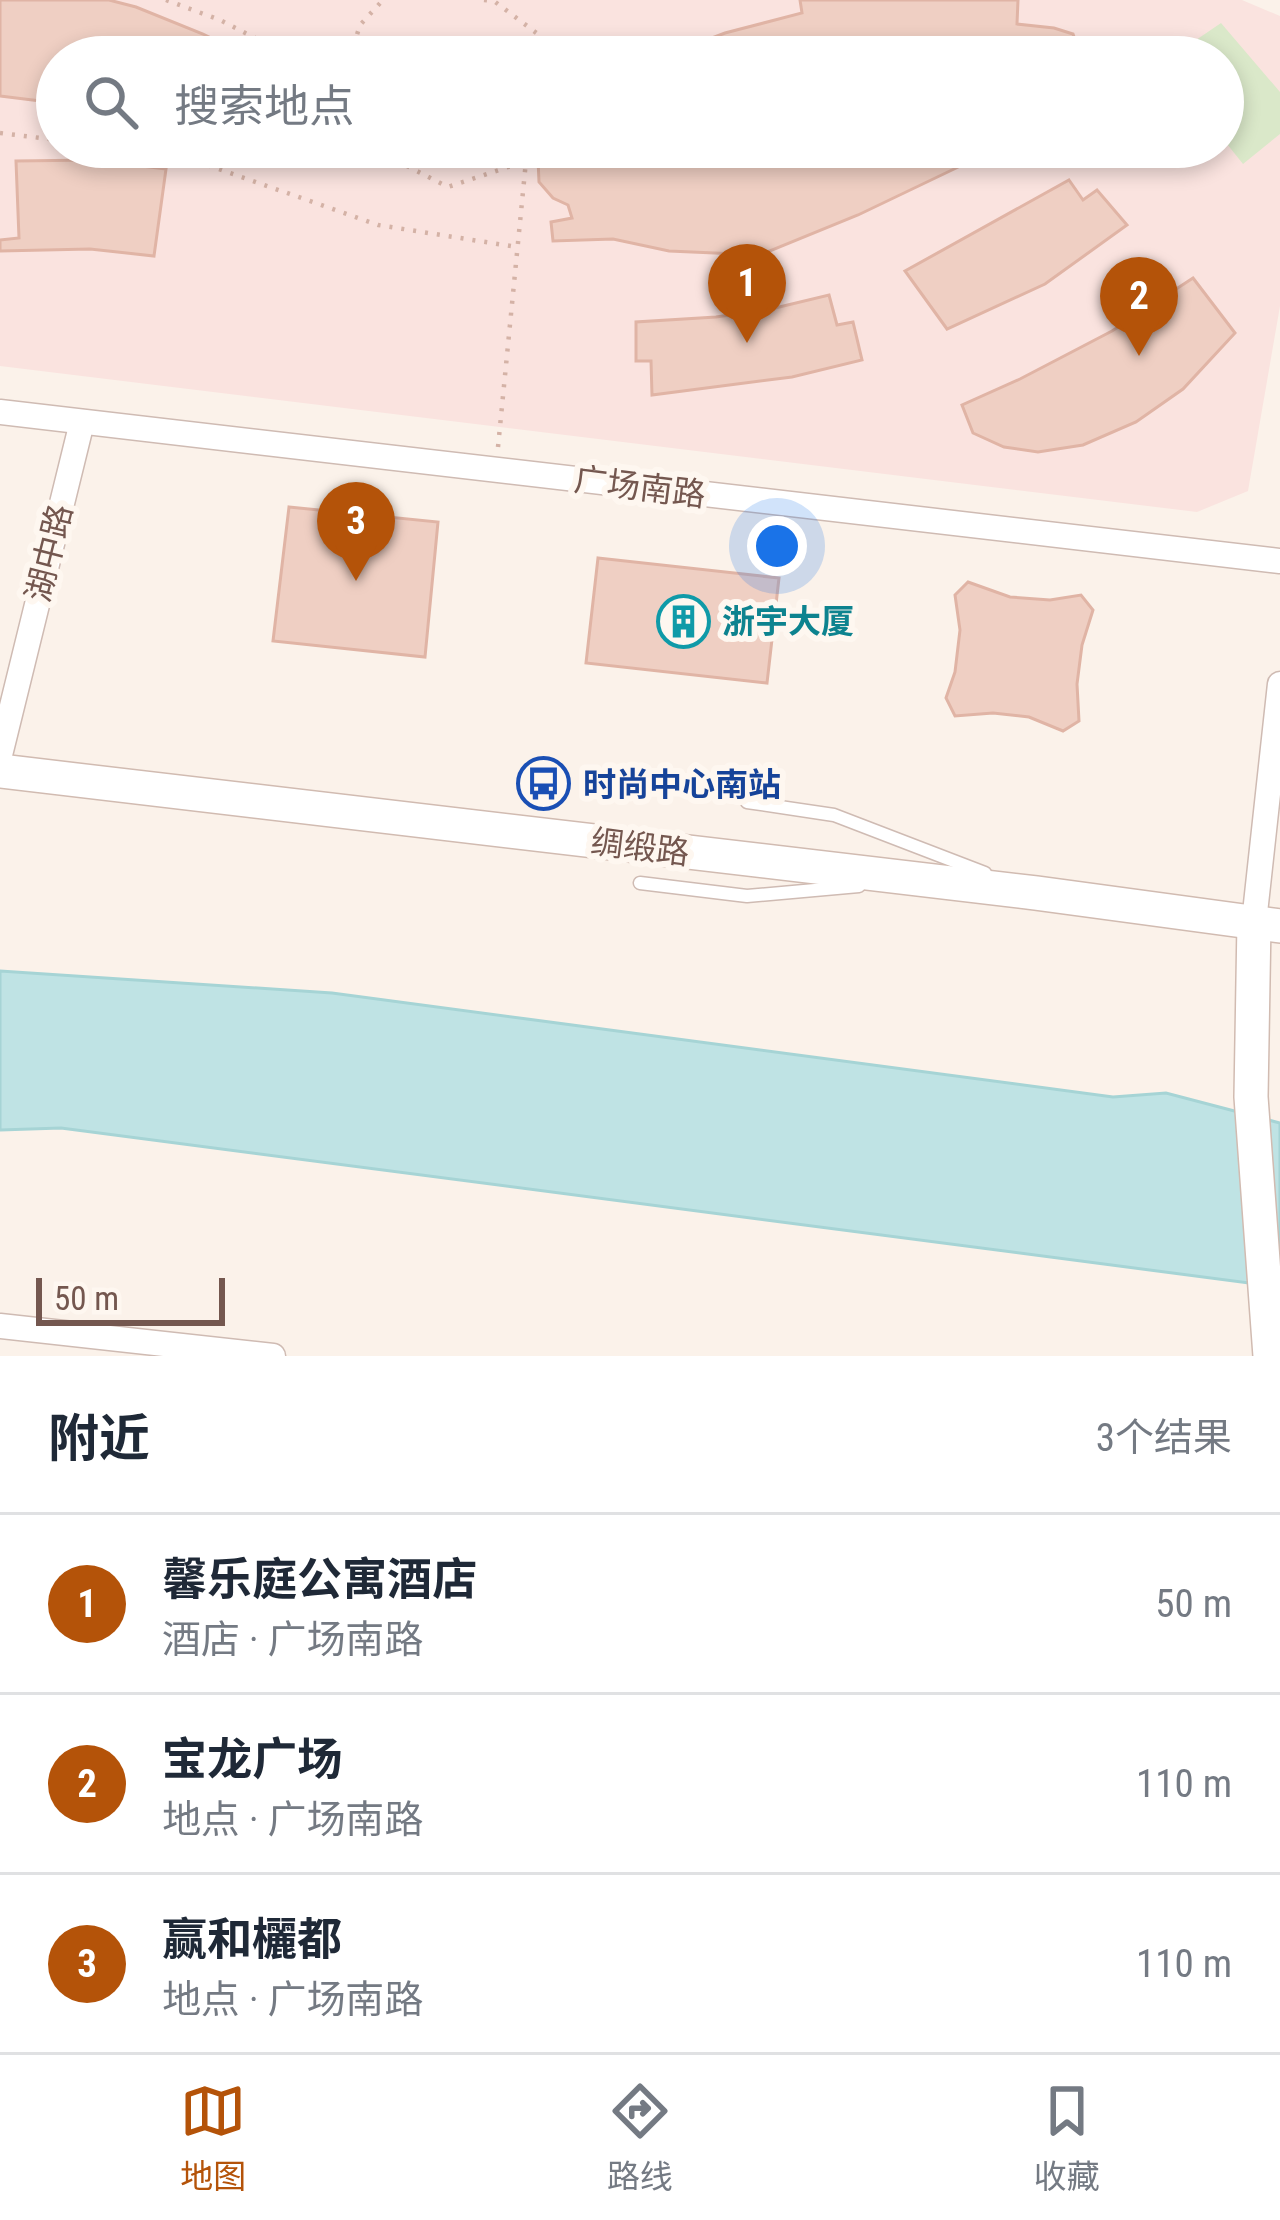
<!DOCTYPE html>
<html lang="zh">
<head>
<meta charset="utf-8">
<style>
  :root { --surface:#fff; --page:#f6f6f7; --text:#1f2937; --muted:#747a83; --line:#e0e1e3; --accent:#b45309 }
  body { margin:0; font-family:"Roboto Condensed","Noto Sans SC",sans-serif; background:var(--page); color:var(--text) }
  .scale { position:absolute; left:36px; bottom:30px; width:189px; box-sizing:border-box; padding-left:12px; border:6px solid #74574f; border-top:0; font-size:33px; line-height:42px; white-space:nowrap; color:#74574f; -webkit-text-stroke:9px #fef7f0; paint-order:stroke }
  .you { position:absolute; left:777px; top:546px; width:42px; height:42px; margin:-30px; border:9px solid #fff; border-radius:50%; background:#1a73e8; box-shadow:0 0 0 18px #1a73e833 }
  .badge { display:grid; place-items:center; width:78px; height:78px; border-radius:50%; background:var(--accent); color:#fff; font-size:39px; font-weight:700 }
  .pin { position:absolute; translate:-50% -99px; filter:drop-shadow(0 3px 6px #0008) }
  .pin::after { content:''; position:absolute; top:63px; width:42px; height:36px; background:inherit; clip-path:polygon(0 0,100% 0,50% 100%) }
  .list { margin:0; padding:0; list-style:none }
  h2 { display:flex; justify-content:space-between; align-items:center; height:156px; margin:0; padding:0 48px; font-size:51px }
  h2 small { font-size:39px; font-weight:400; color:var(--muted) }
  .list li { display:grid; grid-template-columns:78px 1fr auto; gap:36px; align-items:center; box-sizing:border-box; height:180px; padding:0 48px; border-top:3px solid var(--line) }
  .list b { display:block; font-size:45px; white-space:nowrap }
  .list p { margin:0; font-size:39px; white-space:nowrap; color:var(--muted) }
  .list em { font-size:39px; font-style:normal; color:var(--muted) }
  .icon { flex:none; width:66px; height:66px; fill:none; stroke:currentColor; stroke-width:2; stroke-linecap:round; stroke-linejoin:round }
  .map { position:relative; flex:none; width:1280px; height:1356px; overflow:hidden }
  .search { position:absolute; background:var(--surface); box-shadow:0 6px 18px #0003; left:36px; right:36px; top:36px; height:132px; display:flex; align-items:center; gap:30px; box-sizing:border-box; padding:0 42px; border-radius:66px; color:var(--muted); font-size:45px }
  .sheet { height:696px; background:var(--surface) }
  nav { display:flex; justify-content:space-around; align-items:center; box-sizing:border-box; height:168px; border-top:3px solid var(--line); background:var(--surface); font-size:33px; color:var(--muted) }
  nav a { display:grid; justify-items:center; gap:6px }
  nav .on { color:var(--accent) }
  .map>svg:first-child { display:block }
  .commercial { fill:#fae3df; fill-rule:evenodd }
  .green { fill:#dae8c9 }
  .water { fill:#bfe3e4; stroke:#a6d4d5; stroke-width:3 }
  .building { fill:#efcfc3; stroke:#e0b4a5; stroke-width:3 }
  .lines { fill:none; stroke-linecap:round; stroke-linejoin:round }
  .lane-casing { stroke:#cfbbb3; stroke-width:15 }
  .street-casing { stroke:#cfbbb3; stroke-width:27 }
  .secondary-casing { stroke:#d1bbb1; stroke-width:36 }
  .path { stroke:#d4b2a6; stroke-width:4.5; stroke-dasharray:3 9; stroke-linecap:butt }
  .lane { stroke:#fff; stroke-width:12 }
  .street { stroke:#fff; stroke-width:24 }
  .secondary { stroke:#fff; stroke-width:33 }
  .labels { text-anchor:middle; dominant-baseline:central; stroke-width:12; stroke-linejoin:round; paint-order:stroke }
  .street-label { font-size:33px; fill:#74574f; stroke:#fef7f0 }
  .culture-label { font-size:33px; font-weight:bold; fill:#0d838f; stroke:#fef7f0; text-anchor:start }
  .transit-label { font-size:33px; font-weight:bold; fill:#164399; stroke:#fef7f0; text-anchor:start }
</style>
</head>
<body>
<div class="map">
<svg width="1280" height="1356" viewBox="0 0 1280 1356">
  <rect width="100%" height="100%" fill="#fbf2ea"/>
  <path class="commercial" d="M0,0H1242L1280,16V306L1248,491L1197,512L0,366ZM57,57H1223V147H57Z"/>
  <path class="green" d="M1221,23L1280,92V134L1243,164L1223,139V57H1171Z"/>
  <path class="water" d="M0,971L332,993L1113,1097L1166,1093L1280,1123V1287L61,1128L0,1130Z"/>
  <g class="building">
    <path d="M0,0H109L136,7L203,34L250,57H57V103L0,96Z"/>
    <path d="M800,0H1018L1017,24L1054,28L1073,34L1081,57H662L725,33L802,13Z"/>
    <path d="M547,147H1000L858,215L760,255L669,251L613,239L553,241L551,222L572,218L568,205L553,198L539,182L538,159Z"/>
    <path d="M93,160L166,169L154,256L90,249L0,251V240L19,238L16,161Z"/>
    <path d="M1069,180L1083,200L1097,190L1127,225L1045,284L947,329L905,271Z"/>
    <path d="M1193,278L1235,333L1183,389L1136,422L1083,445L1038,452L1004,447L973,433L962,405L1020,379L1112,331Z"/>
    <path d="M829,295L837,325L853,322L862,360L792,377L652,395L651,361H636V322L716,317L771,309Z"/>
    <path d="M289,507L438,522L425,657L273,641Z"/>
    <path d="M598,558L779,578L767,683L586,663Z"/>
    <path d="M968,582L1010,597L1050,600L1081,595L1093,610L1082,645L1077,684L1079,721L1063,731L1029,717L993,713L955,716L946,698L955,672L960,630L955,595Z"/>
  </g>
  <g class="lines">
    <defs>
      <g id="lane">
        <path d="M747,802L834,815L985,873"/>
        <path d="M640,883L747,896L859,886"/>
      </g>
      <g id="street">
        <path d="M0,412L1280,561"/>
        <path d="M0,755L82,422"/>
        <path d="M1254,922L1280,684"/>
        <path d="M0,1326L273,1356"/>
      </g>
      <g id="secondary">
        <path d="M0,771L1036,893L1280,926"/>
        <path d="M1254,922L1251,1097L1270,1356"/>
      </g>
    </defs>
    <use href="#lane" class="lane-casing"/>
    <use href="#street" class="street-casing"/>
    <use href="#secondary" class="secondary-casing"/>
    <g class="path">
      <path d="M166,0L220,20L292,57"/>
      <path d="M484,0L494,1L547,41L550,57"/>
      <path d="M350,57L360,25L383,0"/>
      <path d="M0,133L57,140"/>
      <path d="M114,147L179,155L378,225L517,247"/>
      <path d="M392,147L407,166L448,187L526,161L533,147"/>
      <path d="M498,447L526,161"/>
    </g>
    <use href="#lane" class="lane"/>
    <use href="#street" class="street"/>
    <use href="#secondary" class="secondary"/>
  </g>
  <defs>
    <symbol id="building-ring" viewBox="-11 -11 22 22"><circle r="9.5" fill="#fef7f0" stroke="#0f9aa8" stroke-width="1.5"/><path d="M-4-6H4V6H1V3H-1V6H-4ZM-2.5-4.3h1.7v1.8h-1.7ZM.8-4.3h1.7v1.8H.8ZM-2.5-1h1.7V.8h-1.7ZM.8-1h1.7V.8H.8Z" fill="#0f9aa8"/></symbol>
    <symbol id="bus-ring" viewBox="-11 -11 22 22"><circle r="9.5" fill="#fef7f0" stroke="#1a4fb4" stroke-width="1.5"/><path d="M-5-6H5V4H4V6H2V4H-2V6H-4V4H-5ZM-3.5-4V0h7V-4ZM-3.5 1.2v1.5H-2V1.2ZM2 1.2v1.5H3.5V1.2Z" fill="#1a4fb4"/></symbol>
  </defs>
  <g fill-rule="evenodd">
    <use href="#building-ring" x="654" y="592" width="59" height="59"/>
    <use href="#bus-ring" x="514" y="754" width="59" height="59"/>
  </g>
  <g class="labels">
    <g class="street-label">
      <text transform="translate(640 487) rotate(7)">广场南路</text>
      <text transform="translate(49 553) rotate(-76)">湖中路</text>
      <text transform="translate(640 847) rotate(7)">绸缎路</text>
    </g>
    <g class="culture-label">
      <text x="722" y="621">浙宇大厦</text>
    </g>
    <g class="transit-label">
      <text x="583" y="784">时尚中心南站</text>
    </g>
  </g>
</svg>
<div class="scale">50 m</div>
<div class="you"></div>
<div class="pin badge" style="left:747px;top:343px">1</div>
<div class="pin badge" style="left:1139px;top:356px">2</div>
<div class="pin badge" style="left:356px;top:581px">3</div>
<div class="search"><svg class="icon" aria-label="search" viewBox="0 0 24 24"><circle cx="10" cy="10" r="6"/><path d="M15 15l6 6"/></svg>搜索地点</div>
</div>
<section class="sheet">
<h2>附近<small>3个结果</small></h2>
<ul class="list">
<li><span class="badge">1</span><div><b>馨乐庭公寓酒店</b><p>酒店 · 广场南路</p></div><em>50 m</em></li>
<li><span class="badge">2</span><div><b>宝龙广场</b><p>地点 · 广场南路</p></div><em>110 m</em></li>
<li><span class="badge">3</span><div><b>赢和欐都</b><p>地点 · 广场南路</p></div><em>110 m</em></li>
</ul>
</section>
<nav>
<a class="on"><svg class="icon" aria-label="map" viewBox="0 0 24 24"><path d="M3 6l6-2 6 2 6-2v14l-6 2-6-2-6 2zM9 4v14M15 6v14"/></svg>地图</a>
<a><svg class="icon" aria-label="directions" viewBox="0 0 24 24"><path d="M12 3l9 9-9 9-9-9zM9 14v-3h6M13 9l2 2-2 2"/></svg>路线</a>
<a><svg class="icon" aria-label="saved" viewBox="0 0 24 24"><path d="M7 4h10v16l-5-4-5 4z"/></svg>收藏</a>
</nav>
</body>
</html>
